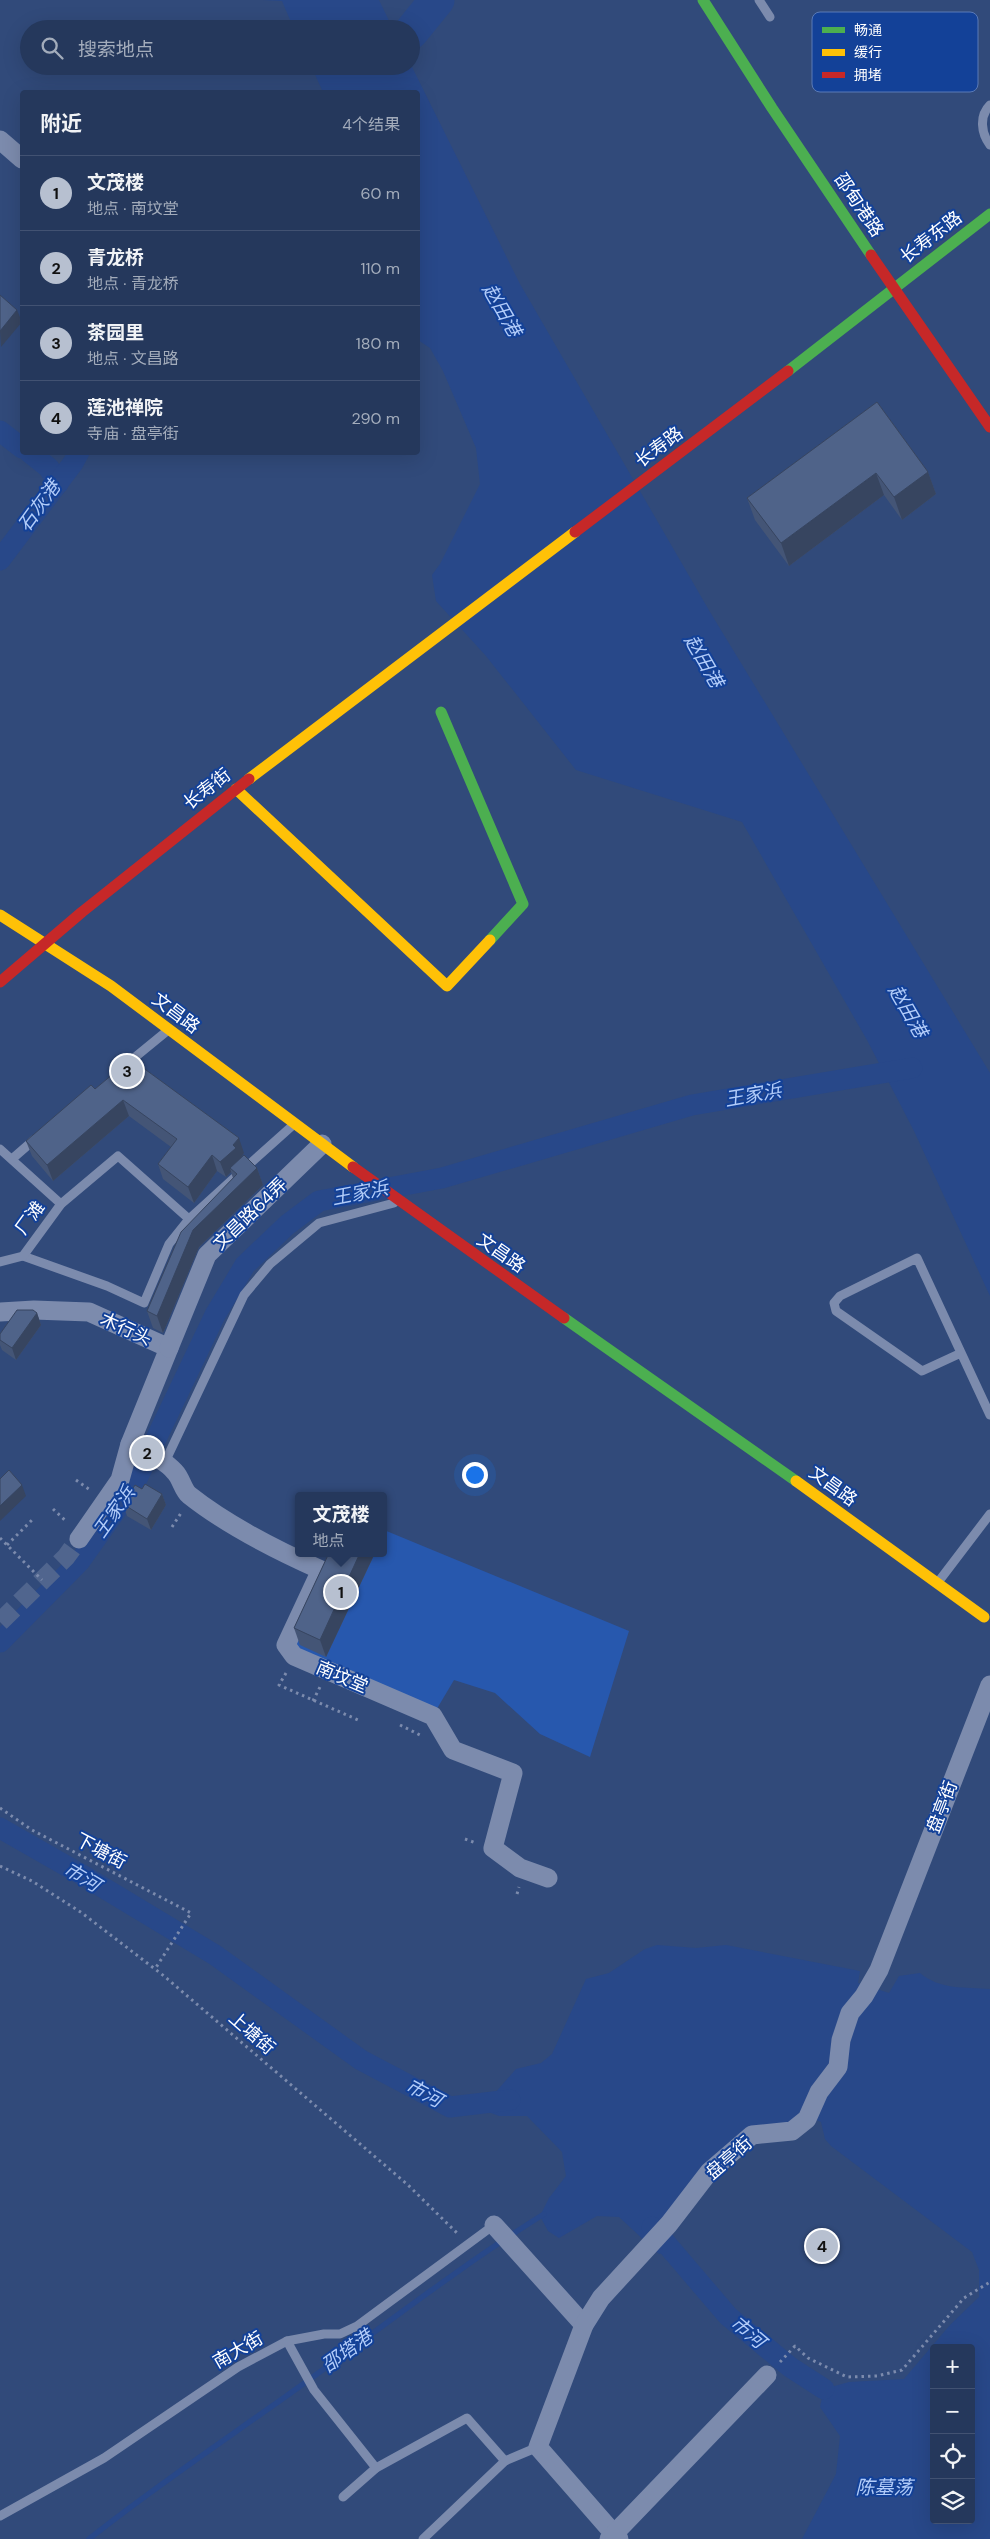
<!DOCTYPE html>
<html lang="zh">
<head>
<meta charset="utf-8">
<style>
  :root { --surface:#25385c; --page:#314365; --text:#f1f3f6; --muted:#a3acbb; --line:#425272; --accent:#b7c0d0 }
  body { margin:0; font-family:"DM Sans","Noto Sans SC",sans-serif; background:var(--page); color:var(--text) }
  .controls { position:absolute; right:15px; bottom:15px; display:grid; overflow:hidden; border-radius:5px; box-shadow:0 5px 20px #0002 }
  .controls button { width:45px; height:45px; display:grid; place-items:center; padding:0; border:0; border-bottom:1px solid var(--line); background:var(--surface); color:var(--text); font:25px sans-serif }
  .you { position:absolute; left:474px; top:1474px; width:18px; height:18px; margin:-12px; border:4px solid #fff; border-radius:50%; background:#1a73e8; box-shadow:0 0 0 8px #1a73e833 }
  .badge { display:grid; place-items:center; width:32px; height:32px; border-radius:50%; background:var(--accent); color:#111; font-size:16px; font-weight:700 }
  .pin { position:absolute; translate:-50% -50%; border:2px solid #fff; box-shadow:0 1px 5px #0006 }
  .popup { position:absolute; left:295px; top:1492px; width:92px; height:65px; box-sizing:border-box; display:grid; place-content:center; border-radius:5px; background:var(--surface); filter:drop-shadow(0 1px 4px #0005); font-size:16px; white-space:nowrap; color:var(--muted) }
  .popup b { font-size:19px; color:var(--text) }
  .popup::after { content:''; position:absolute; left:50%; top:100%; margin-left:-10px; border:10px solid transparent; border-top-color:var(--surface) }
  .list { margin:0; padding:0; list-style:none }
  h2 { display:flex; justify-content:space-between; align-items:center; height:65px; margin:0; padding:0 20px; font-size:21px }
  h2 small { font-size:16px; font-weight:400; color:var(--muted) }
  .list li { display:grid; grid-template-columns:32px 1fr auto; gap:15px; align-items:center; box-sizing:border-box; height:75px; padding:0 20px; border-top:1px solid var(--line) }
  .list b { display:block; font-size:19px; white-space:nowrap }
  .list p { margin:0; font-size:16px; white-space:nowrap; color:var(--muted) }
  .list em { font-size:16px; font-style:normal; color:var(--muted) }
  .icon { flex:none; width:28px; height:28px; fill:none; stroke:currentColor; stroke-width:2; stroke-linecap:round; stroke-linejoin:round }
  .map { position:relative; flex:none; width:990px; height:2539px; overflow:hidden }
  .search { position:absolute; background:var(--surface); box-shadow:0 5px 20px #0002; left:20px; top:20px; width:400px; height:55px; display:flex; align-items:center; gap:12px; box-sizing:border-box; padding:0 18px; border-radius:28px; color:var(--muted); font-size:19px }
  .panel { position:absolute; background:var(--surface); box-shadow:0 5px 20px #0002; left:20px; top:90px; width:400px; height:365px; border-radius:5px }
  .map>svg:first-child { display:block }
  .green { fill:#2758ae }
  .water { fill:#284889; fill-rule:evenodd }
  .lines { fill:none; stroke-linecap:round; stroke-linejoin:round }
  .stream { stroke:#284889; stroke-width:5.5 }
  .canal { stroke:#284889; stroke-width:21 }
  .river { stroke:#284889; stroke-width:35 }
  .street-tunnel { stroke:#50658e; stroke-width:19; stroke-dasharray:19 9; stroke-linecap:butt }
  .path { stroke:#7c8bad; stroke-width:3; stroke-dasharray:2.5 4; stroke-linecap:butt }
  .lane { stroke:#7c8bad; stroke-width:9 }
  .street { stroke:#7c8bad; stroke-width:19 }
  .fast { stroke:#4caf50; stroke-width:11 }
  .slow { stroke:#ffc107; stroke-width:11 }
  .jam { stroke:#c62828; stroke-width:11 }
  .wall { fill:#445576 }
  .shaded-wall { fill:#374560 }
  .building { fill:#4f6389; stroke:#374560 }
  .labels { text-anchor:middle; dominant-baseline:central; stroke-width:4; stroke-linejoin:round; paint-order:stroke }
  .street-label { font-size:18px; fill:#fff; stroke:#134198 }
  .water-label { font-size:19px; font-style:italic; fill:#b2ccf9; stroke:#134198 }
  .key { fill:#134198; stroke:#5a7ab7; stroke-width:1 }
  .key-label { font-size:14px; fill:#fff }
</style>
</head>
<body>
<div class="map">
<svg width="990" height="2539" viewBox="0 0 990 2539">
  <rect width="100%" height="100%" fill="#314a7a"/>
  <path class="green" d="M384,1530L629,1631L590,1757L540,1734L495,1693L454,1680L435,1712L293,1648L339,1553H384Z"/>
  <g class="water">
    <path d="M263,0H379L393,29H294L282,1Z"/>
    <path d="M411,65L520,284L710,612L990,1073V1296L914,1131L867,1040L742,822L576,770L486,656L436,601L432,575L440,564L480,484L476,448L443,371L430,348L418,340V92H323L311,66Z"/>
    <path d="M657,1945L696,1948L726,1945L860,1971L858,1983L889,1993L899,1976L920,1973C940,1990 965,1987 990,1989V2539H802L836,2474L840,2436L820,2407L824,2389L849,2382L904,2379L950,2325L979,2297V2270L972,2252L831,2146L825,2139L821,2122L805,2115L787,2129L751,2132L661,2226L674,2240C671,2248 668,2252 659,2254L619,2217L597,2216L559,2238L548,2231L540,2216L549,2198L566,2176L562,2152L527,2116H499L483,2110L482,2102L495,2093L516,2069L541,2063L552,2054L586,1979L609,1973L645,1949ZM934,2348H971V2520H934Z"/>
  </g>
  <g class="lines">
    <path class="stream" d="M89,2539C159,2483 234,2434 306,2382C385,2325 462,2265 544,2214"/>
    <g class="canal">
      <path d="M0,431L22,448"/>
      <path d="M29,452L49,468L58,484"/>
      <path d="M0,560L73,463L79,452"/>
      <path d="M0,1642L80,1561L134,1485L215,1315L245,1265L287,1225L319,1201L442,1178L692,1105L912,1068"/>
      <path d="M0,1828L84,1876L215,1955L361,2060L450,2107L510,2100"/>
      <path d="M652,2227L728,2316L790,2367L824,2389"/>
    </g>
    <path class="river" d="M411,32L437,0"/>
    <path class="street-tunnel" d="M0,1622L66,1557L79,1539"/>
    <g class="path">
      <path d="M76,1480L90,1490"/>
      <path d="M53,1509L67,1522"/>
      <path d="M172,1527L181,1513"/>
      <path d="M0,1538L42,1580"/>
      <path d="M7,1545L34,1518"/>
      <path d="M286,1673L279,1685L358,1720"/>
      <path d="M313,1701L320,1687"/>
      <path d="M400,1725L422,1736"/>
      <path d="M0,1808L32,1830L191,1913L155,1969"/>
      <path d="M465,1839L476,1843"/>
      <path d="M0,1866L32,1881L82,1913L164,1976L408,2185L459,2235"/>
      <path d="M517,1894L519,1887"/>
      <path d="M780,2362L795,2346L808,2358L847,2377L877,2376L902,2370L964,2298L990,2282"/>
    </g>
    <g class="lane">
      <path d="M759,0L770,17"/>
      <path d="M990,105C979,116 981,133 990,145"/>
      <path d="M123,1067L167,1031"/>
      <path d="M0,1149L61,1204"/>
      <path d="M12,1159L35,1139"/>
      <path d="M244,1169L292,1126"/>
      <path d="M23,1256L107,1286L144,1303L169,1244L189,1219L234,1178"/>
      <path d="M0,1262L23,1256L61,1204L118,1156L189,1219"/>
      <path d="M961,1353L922,1371L836,1311L834,1303L840,1296L917,1258L990,1415"/>
      <path d="M165,1462L244,1295L270,1264L319,1223L394,1203"/>
      <path d="M939,1581L990,1514"/>
      <path d="M287,2341L314,2390L376,2468"/>
      <path d="M343,2497L376,2468L467,2418L505,2461"/>
      <path d="M0,2516L104,2458L238,2367L287,2341L324,2334H340L357,2326L494,2225"/>
      <path d="M423,2539L505,2461L538,2447"/>
    </g>
    <g class="street">
      <path d="M0,140L22,159"/>
      <path d="M0,1312L34,1310L89,1312L169,1348L130,1444C145,1452 164,1459 175,1472C181,1478 183,1490 189,1495C228,1526 276,1550 321,1570L286,1645L294,1656L433,1716L453,1750L513,1773L493,1848L520,1868L548,1878"/>
      <path d="M169,1348L207,1255L322,1144"/>
      <path d="M79,1539L120,1480L130,1444"/>
      <path d="M494,2225L584,2325"/>
      <path d="M609,2539L614,2534L538,2447L584,2325L601,2298L669,2224L709,2172L752,2135L792,2131L807,2119L819,2092L838,2067L841,2040L850,2013L864,1996L879,1970L990,1685"/>
      <path d="M619,2539L614,2534L767,2375"/>
    </g>
    <g class="fast">
      <path d="M703,0L772,108L871,255"/>
      <path d="M788,371L990,214"/>
      <path d="M441,712L523,904L490,940"/>
      <path d="M564,1318L796,1481"/>
    </g>
    <g class="slow">
      <path d="M249,779L575,532"/>
      <path d="M236,789L447,986L490,940"/>
      <path d="M0,915L111,986L353,1167"/>
      <path d="M796,1481L984,1617"/>
    </g>
    <g class="jam">
      <path d="M871,255L990,427"/>
      <path d="M575,532L788,371"/>
      <path d="M0,982L82,912L249,779"/>
      <path d="M353,1167L564,1318"/>
    </g>
  </g>
  <g class="wall">
    <path d="M877,402L928,472L936,494L902,520L884,495L789,566L755,520L747,498Z"/>
    <path d="M131,1059L244,1153L240,1158L257,1168L263,1185L199,1247L163,1333L153,1328L147,1311L233,1178L231,1172L226,1177L217,1171L194,1203L163,1179L158,1164L171,1147L129,1116L53,1181L32,1156L26,1141L95,1089Z"/>
    <path d="M37,1313L41,1325L16,1360L2,1350L0,1345V1334Z"/>
    <path d="M142,1489L162,1494L166,1505L151,1530L127,1516L123,1504Z"/>
    <path d="M329,1553H375L326,1657L300,1645L294,1628Z"/>
  </g>
  <g class="shaded-wall">
    <path d="M17,310L22,322L1,347L0,331Z"/>
    <path d="M928,472L936,494L902,520L894,497Z"/>
    <path d="M876,473L884,495L789,566L781,543Z"/>
    <path d="M123,1100L129,1116L53,1181L47,1165Z"/>
    <path d="M239,1138L244,1153L240,1159L230,1168L231,1172L226,1177L220,1162Z"/>
    <path d="M212,1155L217,1171L194,1203L188,1187Z"/>
    <path d="M257,1168L263,1185L199,1247L163,1333L157,1316L193,1230Z"/>
    <path d="M37,1313L41,1325L16,1360L12,1348Z"/>
    <path d="M22,1485L26,1496L0,1521V1506Z"/>
    <path d="M162,1494L166,1505L151,1530L147,1519Z"/>
    <path d="M360,1553H375L326,1657L320,1640Z"/>
  </g>
  <g class="building">
    <path d="M0,295L17,310L0,331Z"/>
    <path d="M877,402L928,472L894,497L876,473L781,543L747,498Z"/>
    <path d="M131,1059L239,1138L233,1145L236,1148L220,1162L212,1155L188,1187L158,1164L177,1139L123,1100L47,1165L26,1141L91,1085L95,1089Z"/>
    <path d="M244,1155L257,1168L193,1230L157,1316L147,1311L181,1232L237,1174L230,1168Z"/>
    <path d="M17,1310H33L37,1313L12,1348L0,1340V1334Z"/>
    <path d="M9,1470L22,1485L0,1506V1479Z"/>
    <path d="M145,1484L162,1494L147,1519L123,1504L135,1485L142,1489Z"/>
    <path d="M329,1553H360L320,1640L294,1628Z"/>
  </g>
  <g class="labels">
    <g class="street-label">
      <text transform="translate(859 205) rotate(56)">邵甸港路</text>
      <text transform="translate(931 237) rotate(-38)">长寿东路</text>
      <text transform="translate(659 447) rotate(-37)">长寿路</text>
      <text transform="translate(207 789) rotate(-38)">长寿街</text>
      <text transform="translate(176 1013) rotate(37)">文昌路</text>
      <text transform="translate(250 1214) rotate(-44)">文昌路64弄</text>
      <text transform="translate(30 1218) rotate(-54)">厂滩</text>
      <text transform="translate(501 1253) rotate(35)">文昌路</text>
      <text transform="translate(126 1329) rotate(24)">木行头</text>
      <text transform="translate(833 1486) rotate(36)">文昌路</text>
      <text transform="translate(342 1677) rotate(23)">南坟堂</text>
      <text transform="translate(942 1807) rotate(-69)">盘亭街</text>
      <text transform="translate(101 1851) rotate(28)">下塘街</text>
      <text transform="translate(252 2033) rotate(41)">上塘街</text>
      <text transform="translate(729 2158) rotate(-41)">盘亭街</text>
      <text transform="translate(238 2350) rotate(-30)">南大街</text>
    </g>
    <g class="water-label">
      <text transform="translate(502 310) rotate(60)">赵田港</text>
      <text transform="translate(39 506) rotate(-54)">石灰港</text>
      <text transform="translate(704 661) rotate(60)">赵田港</text>
      <text transform="translate(908 1011) rotate(60)">赵田港</text>
      <text transform="translate(753 1095) rotate(-10)">王家浜</text>
      <text transform="translate(360 1193) rotate(-11)">王家浜</text>
      <text transform="translate(114 1512) rotate(-55)">王家浜</text>
      <text transform="translate(82 1877) rotate(31)">市河</text>
      <text transform="translate(424 2093) rotate(28)">市河</text>
      <text transform="translate(748 2332) rotate(40)">市河</text>
      <text transform="translate(347 2351) rotate(-36)">邵塔港</text>
      <text x="884" y="2487">陈墓荡</text>
    </g>
  </g>
  <rect x="812" y="12" width="166" height="80" rx="8" class="key"/>
  <rect x="822" y="27" width="23" height="6" fill="#4caf50"/>
  <rect x="822" y="49" width="23" height="7" fill="#ffc107"/>
  <rect x="822" y="72" width="23" height="6" fill="#c62828"/>
  <g class="key-label">
    <text x="854" y="35">畅通</text>
    <text x="854" y="57">缓行</text>
    <text x="854" y="80">拥堵</text>
  </g>
</svg>
<div class="controls">
<button>+</button>
<button>−</button>
<button><svg class="icon" aria-label="locate" viewBox="0 0 24 24"><circle cx="12" cy="12" r="6"/><path d="M12 2v4M12 18v4M2 12h4M18 12h4"/></svg></button>
<button><svg class="icon" aria-label="layers" viewBox="0 0 24 24"><path d="M12 4l9 5-9 5-9-5zM3 14l9 5 9-5"/></svg></button>
</div>
<div class="you"></div>
<div class="pin badge" style="left:341px;top:1592px">1</div>
<div class="popup"><b>文茂楼</b>地点</div>
<div class="pin badge" style="left:147px;top:1453px">2</div>
<div class="pin badge" style="left:127px;top:1071px">3</div>
<div class="pin badge" style="left:822px;top:2246px">4</div>
<div class="search"><svg class="icon" aria-label="search" viewBox="0 0 24 24"><circle cx="10" cy="10" r="6"/><path d="M15 15l6 6"/></svg>搜索地点</div>
<section class="panel">
<h2>附近<small>4个结果</small></h2>
<ul class="list">
<li><span class="badge">1</span><div><b>文茂楼</b><p>地点 · 南坟堂</p></div><em>60 m</em></li>
<li><span class="badge">2</span><div><b>青龙桥</b><p>地点 · 青龙桥</p></div><em>110 m</em></li>
<li><span class="badge">3</span><div><b>茶园里</b><p>地点 · 文昌路</p></div><em>180 m</em></li>
<li><span class="badge">4</span><div><b>莲池禅院</b><p>寺庙 · 盘亭街</p></div><em>290 m</em></li>
</ul>
</section>
</div>
</body>
</html>
